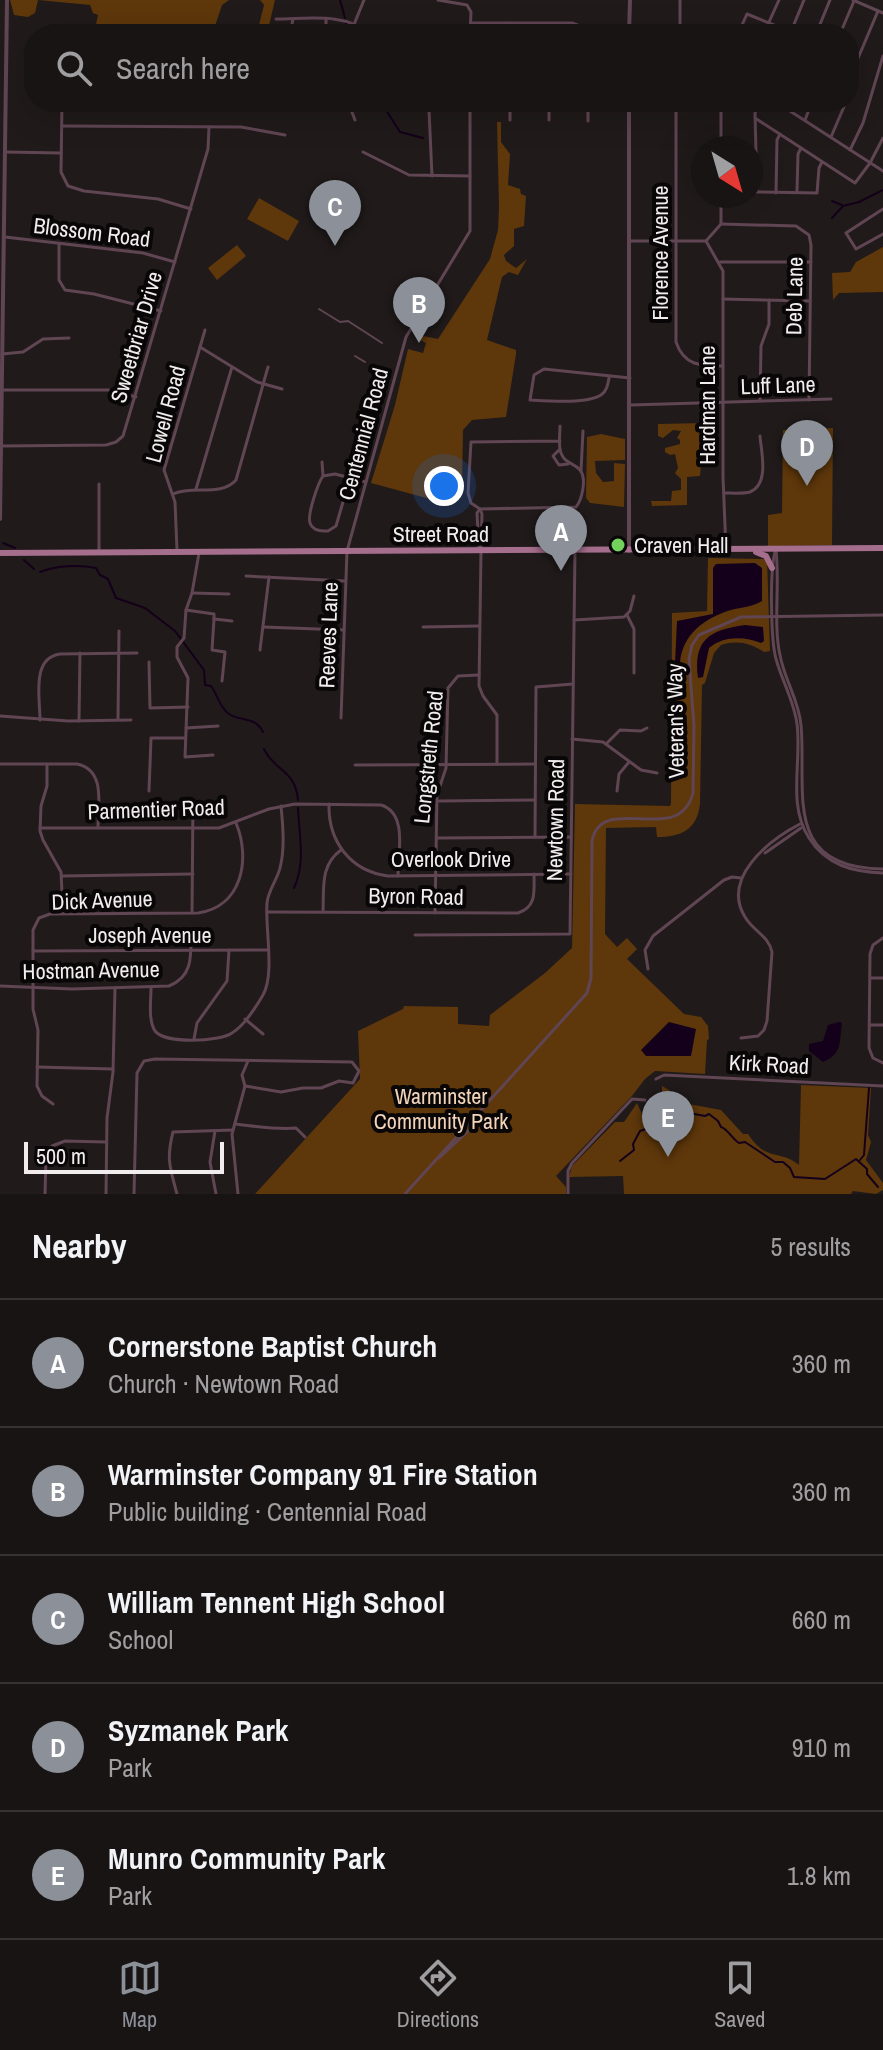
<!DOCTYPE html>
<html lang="en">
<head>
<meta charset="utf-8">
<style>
  :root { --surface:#181414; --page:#211d1d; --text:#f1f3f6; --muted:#9f9ea0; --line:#363334; --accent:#8c9099 }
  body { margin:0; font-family:"Archivo Narrow",sans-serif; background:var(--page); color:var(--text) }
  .compass { position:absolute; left:691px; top:136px; width:72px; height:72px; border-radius:50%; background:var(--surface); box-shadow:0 8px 32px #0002; rotate:143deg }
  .scale { position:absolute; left:24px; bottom:20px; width:200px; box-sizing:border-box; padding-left:8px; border:4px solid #f1eced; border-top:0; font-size:22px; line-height:28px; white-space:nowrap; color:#f1eced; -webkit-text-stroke:6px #080606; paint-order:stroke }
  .you { position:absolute; left:444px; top:486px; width:28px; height:28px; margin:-20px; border:6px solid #fff; border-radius:50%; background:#1a73e8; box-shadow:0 0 0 12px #1a73e833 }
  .badge { display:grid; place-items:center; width:52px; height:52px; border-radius:50%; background:var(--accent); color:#fff; font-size:26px; font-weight:700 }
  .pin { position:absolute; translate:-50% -66px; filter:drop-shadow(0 2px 4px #0008) }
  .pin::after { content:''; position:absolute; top:42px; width:28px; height:24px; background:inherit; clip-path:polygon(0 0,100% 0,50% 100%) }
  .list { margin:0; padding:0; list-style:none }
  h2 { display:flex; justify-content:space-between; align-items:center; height:104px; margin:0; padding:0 32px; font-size:34px }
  h2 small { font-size:26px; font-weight:400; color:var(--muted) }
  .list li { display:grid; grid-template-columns:52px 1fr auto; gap:24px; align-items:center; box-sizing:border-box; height:128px; padding:0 32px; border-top:2px solid var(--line) }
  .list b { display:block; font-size:30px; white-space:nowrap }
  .list p { margin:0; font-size:26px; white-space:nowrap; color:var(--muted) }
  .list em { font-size:26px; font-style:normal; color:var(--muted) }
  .icon { flex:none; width:44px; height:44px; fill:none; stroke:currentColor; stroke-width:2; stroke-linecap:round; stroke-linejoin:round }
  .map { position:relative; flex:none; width:883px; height:1194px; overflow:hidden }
  .search { position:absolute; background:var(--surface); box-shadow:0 8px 32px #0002; left:24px; right:24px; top:24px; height:88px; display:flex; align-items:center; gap:20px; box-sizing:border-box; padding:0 28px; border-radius:32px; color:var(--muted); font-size:30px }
  .sheet { height:744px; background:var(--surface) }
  nav { display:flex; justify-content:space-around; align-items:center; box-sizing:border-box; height:112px; border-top:2px solid var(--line); background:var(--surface); font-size:22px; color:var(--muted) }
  nav a { display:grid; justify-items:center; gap:4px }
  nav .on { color:var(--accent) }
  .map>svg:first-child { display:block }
  .green { fill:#5e370b }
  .water { fill:#14001a }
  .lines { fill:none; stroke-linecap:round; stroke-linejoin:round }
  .stream { stroke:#14001a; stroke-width:2 }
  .pedestrian { stroke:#604553; stroke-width:2 }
  .minor { stroke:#604553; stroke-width:3 }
  .tertiary { stroke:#604553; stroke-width:4 }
  .primary { stroke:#a56e8c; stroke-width:6 }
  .poi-dot { fill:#72d25d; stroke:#080606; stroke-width:3 }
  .labels { text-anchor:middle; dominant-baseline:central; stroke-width:8; stroke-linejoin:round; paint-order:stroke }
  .street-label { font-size:22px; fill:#f1eced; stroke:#080606 }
  .poi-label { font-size:22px; fill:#f1eced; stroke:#080606; text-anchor:start }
  .park-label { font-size:22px; fill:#f3d4b9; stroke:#080606 }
</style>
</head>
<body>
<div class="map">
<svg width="883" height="1194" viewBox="0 0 883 1194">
  <rect width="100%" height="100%" fill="#201a1a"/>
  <g class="green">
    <path d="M10,0H229L222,5L215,26L258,29L264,5L260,0H275L267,34H196L197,25L193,26L191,34H94L98,15L93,13L90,5L38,0L35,13L28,17L14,15Z"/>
    <path d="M497,122H501V142L510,154L508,185L520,189L521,194L526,196L524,226L514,229V246L504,255L506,261L516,268L527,259L518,275L509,272L502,277L487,340L516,350V354L506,417L472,420L463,430L462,493L445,503L371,483L395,405L408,349L423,353L426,343L416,338L418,335L438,339L490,259L493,248L498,230L499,207Z"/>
    <path d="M259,198L299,221L288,241L247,219Z"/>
    <path d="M237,245L246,256L217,280L208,268Z"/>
    <path d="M883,247V292L839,293L833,300L832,273L850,272L856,262Z"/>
    <path d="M705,423L700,476L687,477V505L652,506L651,501H671L672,491L681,490V479L675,473L678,468L675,454L670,455L665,452V448L680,444V440L677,438L681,431L673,430L663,438L658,436V424Z"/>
    <path d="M833,428L832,545L768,546V515L782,513L783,430Z"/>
    <path d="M601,434L625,439V460L595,461L596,473L603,482L614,481V463L625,464L624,507L590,503L586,498L587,437Z"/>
    <path d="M708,558L767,559L770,651L764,652C750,643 738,640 721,645L714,653L705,683L702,685L700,804C697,830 681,837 657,837L656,827L606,828L605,934L617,947L627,938L637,949L627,959L684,1014L701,1017L708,1026L709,1039L707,1040L705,1074L655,1071L645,1079L632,1096L556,1176L566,1187V1194H255L360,1079L358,1031L403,1009L404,1006L458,1007V1024L489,1026L490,1015L545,973L572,948L575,804L670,806L671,803L672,613L707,611Z"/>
    <path d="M801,1085L871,1088L868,1135L871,1142L866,1160L883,1183V1190L876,1194L853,1191L851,1194H624L623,1176L569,1177L572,1166L615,1122H624L637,1103L642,1114H657L662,1106V1086L669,1090L672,1101L721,1110L743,1134H748C767,1163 780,1149 799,1165Z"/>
  </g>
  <g class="water">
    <path d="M755,563L762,568V601C752,607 742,607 731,610C704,618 682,635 680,663L675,664L677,621L713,614V568L716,564Z"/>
    <path d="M745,625L763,627L764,641L761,643C744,636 723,636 709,648L703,677L698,678C693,640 709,630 745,625Z"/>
    <path d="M669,1022L696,1029L691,1056H646L641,1050Z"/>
    <path d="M839,1022L842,1023C839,1041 843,1054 823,1062L809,1051V1044L823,1041L828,1025Z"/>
  </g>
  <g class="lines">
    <g class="stream">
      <path d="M340,0L345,18"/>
      <path d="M346,23L348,34"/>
      <path d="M381,102L400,132L423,138"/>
      <path d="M832,201L842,205"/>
      <path d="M832,218L843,206L859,202L883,190"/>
      <path d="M3,543L15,548"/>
      <path d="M24,560L34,569"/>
      <path d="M40,572C55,566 78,564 96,568L100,575L108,579L116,598L145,608L175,631L204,670L205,685L211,686C218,695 219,707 229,714C241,722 255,716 263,732"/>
      <path d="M264,749C275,772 295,769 298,800"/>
      <path d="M294,888C306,862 299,836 298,808"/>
      <path d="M860,1160L864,1155L869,1088"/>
      <path d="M620,1161L634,1150L633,1144L640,1131L676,1118L686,1119L689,1113L705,1116L709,1114L718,1121L721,1127C728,1129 732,1139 739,1143L745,1142L775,1162H783L790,1168L794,1177L825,1179L856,1159L867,1169V1174L878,1187"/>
    </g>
    <g class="pedestrian">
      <path d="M319,309L340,322L348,321L382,343"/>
      <path d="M355,356L365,362"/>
    </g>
    <g class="minor">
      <path d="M438,0L467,5L471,12L470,34"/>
      <path d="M853,0L883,13"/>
      <path d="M276,19C307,19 346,12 370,34"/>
      <path d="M326,20V34"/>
      <path d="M355,22L364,0"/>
      <path d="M769,22L779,0"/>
      <path d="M471,23H572L580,26L587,34"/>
      <path d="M290,34L293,19"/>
      <path d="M510,34V23"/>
      <path d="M680,34V0"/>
      <path d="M738,34L747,14L791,32"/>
      <path d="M790,34L804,0"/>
      <path d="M816,34L830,0"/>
      <path d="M840,34L854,1"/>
      <path d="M849,89L856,63L878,11"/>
      <path d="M62,102L61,172L68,186L84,191L158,199L191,209"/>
      <path d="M348,102L355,120"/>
      <path d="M401,102L416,110H470"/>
      <path d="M510,102V120"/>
      <path d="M760,102L755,113L757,192L817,193L819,168L822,162"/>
      <path d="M776,102L883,171"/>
      <path d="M630,106H743"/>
      <path d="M676,106V342C684,366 701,366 723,366"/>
      <path d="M721,106V148"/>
      <path d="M429,110L432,176"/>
      <path d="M755,118L855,183L870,163L883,138"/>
      <path d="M549,120V102"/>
      <path d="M805,120L812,102"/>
      <path d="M588,121V102"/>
      <path d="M62,126L241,127L285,135"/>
      <path d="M831,137L846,102"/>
      <path d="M850,150L863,123L883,56"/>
      <path d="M5,152L61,153"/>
      <path d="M363,152L409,175L470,176"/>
      <path d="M797,191L798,154L801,148"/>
      <path d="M776,193L777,140L780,134"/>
      <path d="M883,209L846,233L856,249L883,234"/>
      <path d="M721,224L796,226L809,235L811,245L809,400"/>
      <path d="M5,237L143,253L175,262"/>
      <path d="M630,241H706"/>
      <path d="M706,241L723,271V477L726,550"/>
      <path d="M706,241L721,224V196"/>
      <path d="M59,244V280L65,290L94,294L161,311"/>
      <path d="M720,262H811"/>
      <path d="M723,299L810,301"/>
      <path d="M200,347L257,382L282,389"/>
      <path d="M2,354L23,352L43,339L69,338"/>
      <path d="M609,378C608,384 607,391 601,395C587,404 548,401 530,400L534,375L544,369L630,378"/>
      <path d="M2,390H108L136,397"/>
      <path d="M760,401L761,346L769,324V300"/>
      <path d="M631,405L831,399"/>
      <path d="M560,441L471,442L468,493L471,503L480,509L576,507C582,500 587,478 580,470C573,462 565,464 561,453C558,445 560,435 560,426"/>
      <path d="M2,446L106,445L116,442L123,436L208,149L209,127"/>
      <path d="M560,449L553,456L559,465L568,464"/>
      <path d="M322,462L323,476"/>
      <path d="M581,471L583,431"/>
      <path d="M350,478L336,526L328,531C321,531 313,531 310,523C307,515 318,483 323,476L335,474L366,482"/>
      <path d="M99,484V553"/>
      <path d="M196,489L232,367"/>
      <path d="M724,493C732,493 743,494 750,492C770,484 761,451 760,436"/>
      <path d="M173,494C193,485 221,497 236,480L268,367"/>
      <path d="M480,509L482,514L481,549"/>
      <path d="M479,549L477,513L480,509"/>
      <path d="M776,549C769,567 771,641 776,659C782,681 794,701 797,724C802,762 787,804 809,838C826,865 853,872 883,873"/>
      <path d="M177,550L175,502L164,470L205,330"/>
      <path d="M776,551C780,584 773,624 780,655C784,679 799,700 801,725C807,791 781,868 883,869"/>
      <path d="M481,552L479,686L483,696L497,715V764"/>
      <path d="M199,553L192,593L186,610L184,638L177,647V657L188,678L185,757L213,755"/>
      <path d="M246,576L345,581"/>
      <path d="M192,593L229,594"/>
      <path d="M186,610L214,614V618"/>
      <path d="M627,615L634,629V673"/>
      <path d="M214,619L212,650L225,652L222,681"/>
      <path d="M214,619L232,621"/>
      <path d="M574,620L624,617L630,611L634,596"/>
      <path d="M263,627L344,630"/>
      <path d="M423,627L479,626"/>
      <path d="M260,650L269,577"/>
      <path d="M149,662L150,708L188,707"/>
      <path d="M0,716L68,721L131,720"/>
      <path d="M341,718L347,551L406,337L470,231V102"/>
      <path d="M118,719L119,631"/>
      <path d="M40,720C40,698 31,658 60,654L137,653"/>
      <path d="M79,721L80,653"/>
      <path d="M186,728L218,726"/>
      <path d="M572,739L603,742L641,770L657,773"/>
      <path d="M606,744L620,730L641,731L647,728"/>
      <path d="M0,764H77C106,770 98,805 98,828"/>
      <path d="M47,764V786L41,806L40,831L43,840L61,872L63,913"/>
      <path d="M355,765L535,764"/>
      <path d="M149,791L151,738H184"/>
      <path d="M617,791L619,774L629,762"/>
      <path d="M439,801L535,800"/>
      <path d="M329,804C328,841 350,871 388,876L571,874"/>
      <path d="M40,828H219L269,809L295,804L381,805C408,813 398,854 398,876"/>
      <path d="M535,837L536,687L573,684"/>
      <path d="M437,838L571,837"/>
      <path d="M765,853L801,828"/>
      <path d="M62,876L193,874"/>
      <path d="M267,912L518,913C537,907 534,891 534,874"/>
      <path d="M323,912C324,888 320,865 341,850"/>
      <path d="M192,913L193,800"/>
      <path d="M435,913L437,795L446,768L448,688L458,676L479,675"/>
      <path d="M415,935L570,934L575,551"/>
      <path d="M883,938L873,945L870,954L869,1048L873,1058L883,1063"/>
      <path d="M33,951L267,950"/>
      <path d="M648,969L645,950L653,936L724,880L732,877L741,878"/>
      <path d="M871,978H883"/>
      <path d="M0,986L72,989L169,986C193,976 191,956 191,934"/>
      <path d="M151,988C151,1001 148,1020 155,1031C165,1044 219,1042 232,1033C244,1026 256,1007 263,995C275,974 265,928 267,903C268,891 277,880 280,868C285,849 283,826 281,806"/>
      <path d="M245,1019L263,1034"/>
      <path d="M871,1025H883"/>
      <path d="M741,1038L758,1036L764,1030L767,1021L772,952C769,936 753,931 745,917C721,878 769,840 800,824"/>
      <path d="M194,1039L197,1023L227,981L229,950"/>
      <path d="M37,1067L113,1069"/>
      <path d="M656,1079L664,1075L883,1086"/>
      <path d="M53,1104L42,1096L37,1086L38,1030L33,1009V930L39,918L50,914L198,913C242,907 251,859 236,823"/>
      <path d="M235,1124C255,1126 276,1130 296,1128L305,1137"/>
      <path d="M215,1131L210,1162L216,1194"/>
      <path d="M439,1158L469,1130L475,1120"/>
      <path d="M45,1194L46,1158L52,1146L65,1141L106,1142"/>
      <path d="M106,1194L107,1118L113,1072L115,988"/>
      <path d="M134,1194L137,1073L144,1061L155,1059L352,1062L359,1071L353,1083L339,1081L321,1088H303L281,1092L245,1086"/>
      <path d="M177,1194C170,1168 166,1159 173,1132L233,1130"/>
      <path d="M238,1194L232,1134L245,1086L242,1075L248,1061"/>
      <path d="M405,1194L587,993L591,978L592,841C602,791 679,848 693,793L694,726L689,659L692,645L699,635L741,617L883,615"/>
      <path d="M568,1194V1171L572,1163L632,1099L645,1100"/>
    </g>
    <g class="tertiary">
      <path d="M629,34L630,0"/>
      <path d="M0,519L7,0"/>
      <path d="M629,551V102"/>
    </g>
    <g class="primary">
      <path d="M756,552L766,556L772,568"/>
      <path d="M0,553L883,548"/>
    </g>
  </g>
  <circle class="poi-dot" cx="618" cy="545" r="8"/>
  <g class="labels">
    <g class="street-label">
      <text transform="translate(92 232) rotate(7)">Blossom Road</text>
      <text transform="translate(660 253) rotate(-90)">Florence Avenue</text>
      <text transform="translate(794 296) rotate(-89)">Deb Lane</text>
      <text transform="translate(136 337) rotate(-74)">Sweetbriar Drive</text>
      <text transform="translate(778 385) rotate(-2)">Luff Lane</text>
      <text transform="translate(707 405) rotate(-90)">Hardman Lane</text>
      <text transform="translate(165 414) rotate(-75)">Lowell Road</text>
      <text transform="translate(363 434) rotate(-75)">Centennial Road</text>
      <text x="441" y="534">Street Road</text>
      <text transform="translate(328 635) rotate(-88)">Reeves Lane</text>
      <text transform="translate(675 721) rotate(-91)">Veteran's Way</text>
      <text transform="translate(428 757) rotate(-84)">Longstreth Road</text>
      <text transform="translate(156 809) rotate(-2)">Parmentier Road</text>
      <text transform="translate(555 820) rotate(-89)">Newtown Road</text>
      <text x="451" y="859">Overlook Drive</text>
      <text transform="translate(416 896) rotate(1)">Byron Road</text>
      <text transform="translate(102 900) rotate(-2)">Dick Avenue</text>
      <text x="150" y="935">Joseph Avenue</text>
      <text transform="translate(91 970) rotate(-1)">Hostman Avenue</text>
      <text transform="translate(769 1064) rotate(3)">Kirk Road</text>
    </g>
    <g class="poi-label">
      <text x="634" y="545">Craven Hall</text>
    </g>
    <g class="park-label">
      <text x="441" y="1096">Warminster<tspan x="441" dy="25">Community Park</tspan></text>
    </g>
  </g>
</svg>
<svg class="compass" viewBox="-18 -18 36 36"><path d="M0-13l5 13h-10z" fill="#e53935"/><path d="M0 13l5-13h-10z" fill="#9f9ea0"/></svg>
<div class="scale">500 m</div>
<div class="you"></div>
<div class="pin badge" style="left:561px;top:571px">A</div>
<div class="pin badge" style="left:419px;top:343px">B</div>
<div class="pin badge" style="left:335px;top:246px">C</div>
<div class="pin badge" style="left:807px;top:486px">D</div>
<div class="pin badge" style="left:668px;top:1157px">E</div>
<div class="search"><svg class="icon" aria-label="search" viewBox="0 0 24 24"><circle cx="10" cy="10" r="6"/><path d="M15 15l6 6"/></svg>Search here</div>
</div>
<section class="sheet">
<h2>Nearby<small>5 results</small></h2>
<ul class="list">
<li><span class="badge">A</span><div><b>Cornerstone Baptist Church</b><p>Church · Newtown Road</p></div><em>360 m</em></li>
<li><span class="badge">B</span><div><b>Warminster Company 91 Fire Station</b><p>Public building · Centennial Road</p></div><em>360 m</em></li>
<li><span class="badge">C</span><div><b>William Tennent High School</b><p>School</p></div><em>660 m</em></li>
<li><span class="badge">D</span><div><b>Syzmanek Park</b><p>Park</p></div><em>910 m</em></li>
<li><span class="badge">E</span><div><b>Munro Community Park</b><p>Park</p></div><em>1.8 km</em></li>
</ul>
</section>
<nav>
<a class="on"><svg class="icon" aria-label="map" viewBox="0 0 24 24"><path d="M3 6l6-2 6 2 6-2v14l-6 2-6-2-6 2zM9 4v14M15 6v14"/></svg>Map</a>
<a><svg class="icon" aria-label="directions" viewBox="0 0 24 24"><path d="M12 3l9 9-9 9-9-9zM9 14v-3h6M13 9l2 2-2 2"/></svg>Directions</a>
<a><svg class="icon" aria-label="saved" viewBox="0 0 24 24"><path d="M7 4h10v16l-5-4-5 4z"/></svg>Saved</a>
</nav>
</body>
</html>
